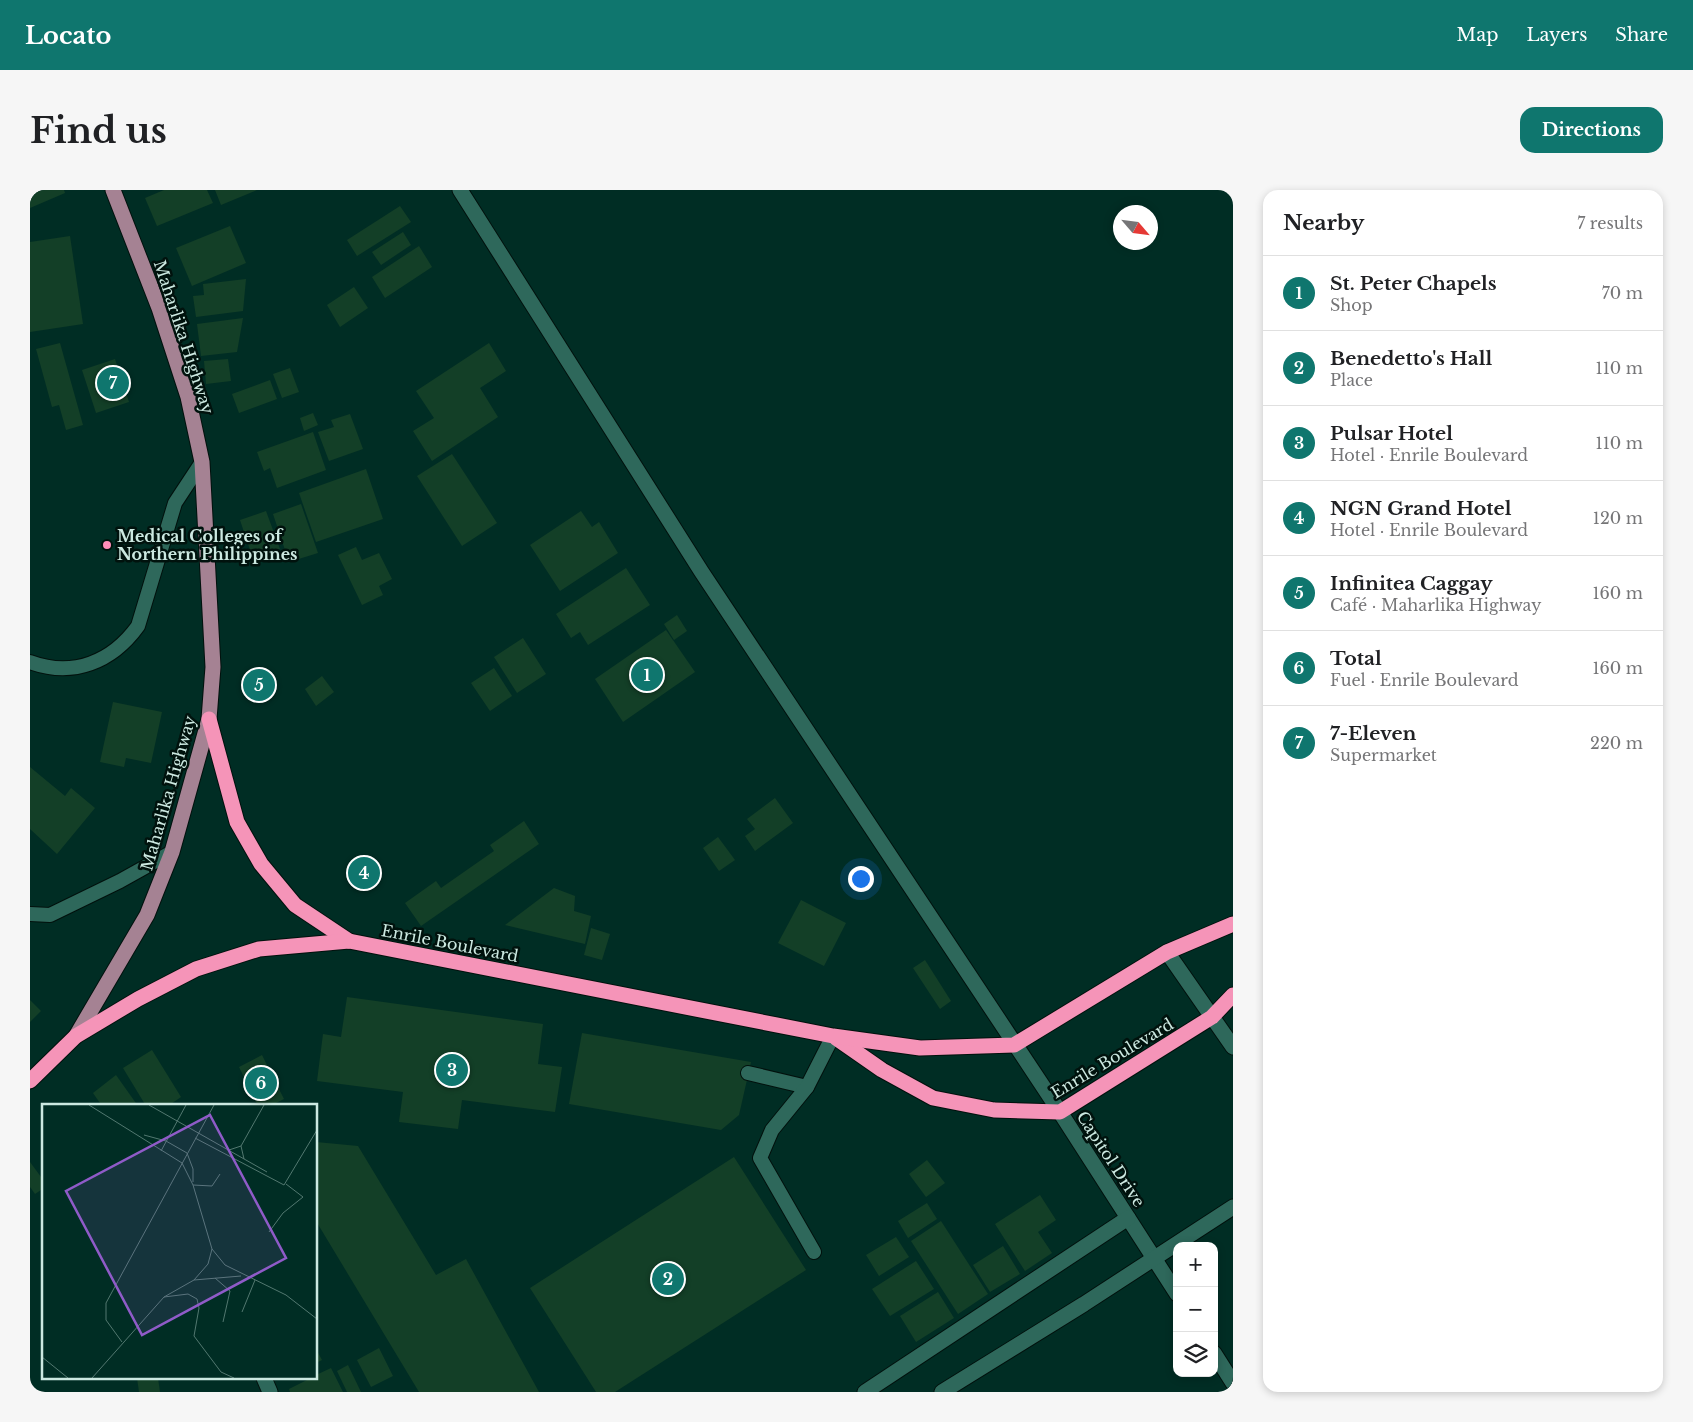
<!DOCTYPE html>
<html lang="en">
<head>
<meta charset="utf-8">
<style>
  :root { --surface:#fff; --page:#f6f6f6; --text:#202124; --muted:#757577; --line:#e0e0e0; --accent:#0f766e }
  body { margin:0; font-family:"Libre Baskerville",serif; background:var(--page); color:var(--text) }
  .controls { position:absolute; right:15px; bottom:15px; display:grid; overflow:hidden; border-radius:10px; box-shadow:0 2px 8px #0003 }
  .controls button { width:45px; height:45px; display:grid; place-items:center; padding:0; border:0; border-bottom:1px solid var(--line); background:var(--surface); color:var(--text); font:25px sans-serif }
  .compass { position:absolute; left:1083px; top:15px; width:45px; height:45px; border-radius:50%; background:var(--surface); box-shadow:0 2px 8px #0003; rotate:118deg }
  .you { position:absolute; left:830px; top:688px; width:18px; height:18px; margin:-12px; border:4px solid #fff; border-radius:50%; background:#1a73e8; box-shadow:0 0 0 8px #1a73e833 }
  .badge { display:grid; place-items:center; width:32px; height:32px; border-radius:50%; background:var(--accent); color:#fff; font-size:16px; font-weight:700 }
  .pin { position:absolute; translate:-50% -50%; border:2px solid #fff; box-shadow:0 1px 5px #0006 }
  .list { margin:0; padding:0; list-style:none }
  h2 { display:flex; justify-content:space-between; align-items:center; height:65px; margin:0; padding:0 20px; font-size:21px }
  h2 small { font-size:16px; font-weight:400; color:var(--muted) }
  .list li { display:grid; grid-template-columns:32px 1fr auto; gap:15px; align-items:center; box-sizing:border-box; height:75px; padding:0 20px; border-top:1px solid var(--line) }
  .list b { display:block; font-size:19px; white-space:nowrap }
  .list p { margin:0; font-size:16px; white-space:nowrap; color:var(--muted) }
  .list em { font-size:16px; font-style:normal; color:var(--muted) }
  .icon { flex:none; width:28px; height:28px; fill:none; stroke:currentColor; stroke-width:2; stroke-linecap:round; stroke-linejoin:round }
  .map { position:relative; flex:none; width:1203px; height:1202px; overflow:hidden; border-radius:15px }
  header { display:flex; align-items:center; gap:30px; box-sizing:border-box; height:70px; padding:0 25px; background:var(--accent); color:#fff }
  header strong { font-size:24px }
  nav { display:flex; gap:28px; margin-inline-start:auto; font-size:18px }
  .intro { display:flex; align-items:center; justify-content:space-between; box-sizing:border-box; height:120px; padding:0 30px }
  h1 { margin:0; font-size:35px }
  .button { padding:12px 22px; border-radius:15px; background:var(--accent); color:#fff; font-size:18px; font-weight:700 }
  main { display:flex; gap:30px; padding:0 30px }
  aside { flex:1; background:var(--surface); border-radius:15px; box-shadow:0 2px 8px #0003 }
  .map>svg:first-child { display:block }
  .building { fill:#133f27 }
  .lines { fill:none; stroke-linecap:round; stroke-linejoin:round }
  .lane-casing { stroke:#02110d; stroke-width:16 }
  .street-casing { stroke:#02110d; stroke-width:17 }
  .primary-casing { stroke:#02110d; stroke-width:17 }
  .highway-casing { stroke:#02110d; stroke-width:17 }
  .lane { stroke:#2e685b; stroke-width:14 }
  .street { stroke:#2e685b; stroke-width:15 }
  .primary { stroke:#a58293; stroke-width:15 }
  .highway { stroke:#f594b8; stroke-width:15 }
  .poi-dot { fill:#ff8eb9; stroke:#00120d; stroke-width:2 }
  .labels { text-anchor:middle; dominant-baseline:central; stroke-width:5; stroke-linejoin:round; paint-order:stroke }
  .street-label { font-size:16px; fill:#cce9e1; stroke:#00120d }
  .poi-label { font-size:16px; font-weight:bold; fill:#cce9e1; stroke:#00120d; text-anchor:start }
  .inset-road { fill:none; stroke:#527870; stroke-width:1 }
  .view { fill:#8f5bc8; fill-opacity:0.15; stroke:#8f5bc8; stroke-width:2.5 }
  .inset-edge { fill:none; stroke:#cce9e1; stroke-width:2.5 }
</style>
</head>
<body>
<header>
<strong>Locato</strong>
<nav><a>Map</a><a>Layers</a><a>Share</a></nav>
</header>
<div class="intro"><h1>Find us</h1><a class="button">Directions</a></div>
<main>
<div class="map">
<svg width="1203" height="1202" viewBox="0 0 1203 1202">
  <rect width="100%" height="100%" fill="#002d24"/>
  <g class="building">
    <path d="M11,0H34L35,3L0,18V4Z"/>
    <path d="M134,0H177L183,13L127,36L115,8Z"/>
    <path d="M185,0H227L191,15Z"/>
    <path d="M370,16L381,32L327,66L317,50Z"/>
    <path d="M200,36L216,73L162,96L146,58Z"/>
    <path d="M373,42L381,55L351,75L342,62Z"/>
    <path d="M40,46L53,134L0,142V52Z"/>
    <path d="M389,56L402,77L355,108L342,87Z"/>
    <path d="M216,89L213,121L166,127L163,106L174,105L173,94Z"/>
    <path d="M324,97L338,118L310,137L297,115Z"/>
    <path d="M213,128L207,162L171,166L167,134Z"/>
    <path d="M30,153L53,235L36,240L29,215L22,217L6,159Z"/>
    <path d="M459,153L476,181L450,198L468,227L402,271L383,241L404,228L386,201Z"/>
    <path d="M85,169L99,212L66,223L52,180Z"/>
    <path d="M198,169L201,191L176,194L174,171Z"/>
    <path d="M260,178L269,202L252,208L243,184Z"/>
    <path d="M240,190L247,209L209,223L202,204Z"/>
    <path d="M283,223L288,235L274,241L270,228Z"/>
    <path d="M320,224L333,259L299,271L288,242L304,237L301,230Z"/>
    <path d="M283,242L296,280L247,298L240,278L234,281L227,262Z"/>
    <path d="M422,264L467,333L432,356L387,286Z"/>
    <path d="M336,279L353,329L286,352L269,303Z"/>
    <path d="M271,314L288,363L259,372L243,324Z"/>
    <path d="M236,321L250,359L223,369L210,330Z"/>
    <path d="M551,321L562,337L569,332L588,363L530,401L500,355Z"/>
    <path d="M326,357L332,370L349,363L362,389L349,396L353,405L332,415L308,365Z"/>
    <path d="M596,378L620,415L558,455L550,442L541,448L526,424Z"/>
    <path d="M647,425L657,441L644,450L634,434Z"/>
    <path d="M636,440L665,482L593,532L565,489Z"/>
    <path d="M493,448L516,484L487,503L464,467Z"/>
    <path d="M464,478L482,506L460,521L441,493Z"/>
    <path d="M292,486L304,502L286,516L275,499Z"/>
    <path d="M83,512L132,522L121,573L96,568L94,577L70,572Z"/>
    <path d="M0,577L35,606L41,598L65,618L27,664L0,639Z"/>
    <path d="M745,608L763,633L725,661L715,646L725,639L717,629Z"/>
    <path d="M494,631L509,654L391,736L375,713L406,691L411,698L464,661L460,655Z"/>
    <path d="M688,647L705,670L689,681L673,658Z"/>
    <path d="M524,698L545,706L544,721L561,726L555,754L475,735Z"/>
    <path d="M771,710L816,733L794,776L748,753Z"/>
    <path d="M561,738L580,744L572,770L554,765Z"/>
    <path d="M895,770L921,811L910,819L883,778Z"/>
    <path d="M317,807L513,834L508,874L532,877L525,922L432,910L428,939L369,932L373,902L287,891L293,844L311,847Z"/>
    <path d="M0,810L11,821L0,832Z"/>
    <path d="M552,843L721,872L709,925L691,940L539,914Z"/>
    <path d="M122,860L151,907L138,916H116L93,878Z"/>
    <path d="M232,865L254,909L240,916H228L209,877Z"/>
    <path d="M86,885L108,916H72L63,903Z"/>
    <path d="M286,952L328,956L406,1085L436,1069L509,1202H389L286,1031Z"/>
    <path d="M704,967L776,1080L585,1202H566L500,1098Z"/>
    <path d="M897,970L915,993L896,1007L879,984Z"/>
    <path d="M0,972L14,991V998L5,1004L0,997Z"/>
    <path d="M1010,1005L1026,1030L1008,1042L1022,1063L995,1081L965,1034Z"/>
    <path d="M897,1013L907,1029L878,1048L868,1031Z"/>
    <path d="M911,1031L958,1104L928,1124L881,1051Z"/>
    <path d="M866,1047L879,1067L849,1086L836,1065Z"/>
    <path d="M973,1056L990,1084L960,1102L943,1075Z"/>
    <path d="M886,1071L904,1099L860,1126L842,1099Z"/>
    <path d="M908,1102L924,1128L886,1152L870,1126Z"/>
    <path d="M349,1158L363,1186L341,1197L327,1170Z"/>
    <path d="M286,1159L292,1170L286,1173Z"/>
    <path d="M318,1175L331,1202H317L307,1181Z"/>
    <path d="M301,1178L313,1202H260L259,1199L281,1188H286V1185Z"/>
    <path d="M107,1188H128L130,1202H109Z"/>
  </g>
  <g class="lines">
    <defs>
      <g id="lane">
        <path d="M0,472C43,488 82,472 108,436L145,313L172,272"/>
        <path d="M0,724L20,725L90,691L142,662"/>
        <path d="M718,883L777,897"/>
        <path d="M784,1062L730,968L742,940L777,897L803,846"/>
      </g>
      <g id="street">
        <path d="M430,0L671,381L1030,922L1147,1104"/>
        <path d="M1137,762L1203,857"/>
        <path d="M1184,1163L1203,1193"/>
        <path d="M234,1188L240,1202"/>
        <path d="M835,1202L1098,1028"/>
        <path d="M912,1202L1054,1114L1203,1017"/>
      </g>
      <path id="primary" d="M46,846L117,725L142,662L179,529L183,477L172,272L158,207L129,118L83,0"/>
      <g id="highway">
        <path d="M179,529L207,632L231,674L265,715L319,751"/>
        <path d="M806,848L852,880L903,908L964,920L1030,922L1182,827L1203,805"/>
        <path d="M0,891L46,846L108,809L166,779L229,759L319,751L803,846L890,858L984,855L1137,762L1203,734"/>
      </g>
    </defs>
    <use href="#lane" class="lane-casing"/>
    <use href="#street" class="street-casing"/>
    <use href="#primary" class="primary-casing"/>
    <use href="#highway" class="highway-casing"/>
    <use href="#lane" class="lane"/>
    <use href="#street" class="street"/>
    <use href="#primary" class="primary"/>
    <use href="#highway" class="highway"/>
  </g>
  <circle class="poi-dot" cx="77" cy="355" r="5"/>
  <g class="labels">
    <g class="street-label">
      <text transform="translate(154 147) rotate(72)">Maharlika Highway</text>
      <text transform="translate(138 603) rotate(-74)">Maharlika Highway</text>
      <text transform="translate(420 753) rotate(11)">Enrile Boulevard</text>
      <text transform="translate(1082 868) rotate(-31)">Enrile Boulevard</text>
      <text transform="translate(1081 969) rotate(57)">Capitol Drive</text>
    </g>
    <g class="poi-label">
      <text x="87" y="346">Medical Colleges of<tspan x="87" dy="18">Northern Philippines</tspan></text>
    </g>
  </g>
  <g transform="translate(12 914)">
    <rect width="275" height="275" fill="#002d24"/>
    <path class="inset-road" d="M47,1L140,59L151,81L170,145L183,161L244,191L275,215M107,1L225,68M102,31L124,37L145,49L151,65V78M153,34L242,81L275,26M199,42L222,1M187,46L199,42L202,55M119,47L144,1M151,81L170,82L178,70M227,128L241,109L261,93L244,80M173,174L188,187L181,218M152,176L166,160L170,145M122,193L146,190L155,195L157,204L152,232L179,268L192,274M200,208L213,176M80,238L64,216V199L172,1M0,253L26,274M50,274L122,193L152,176L199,172"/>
    <path class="view" d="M168,11L244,154L100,231L24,87Z"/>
    <rect width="275" height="275" class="inset-edge"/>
  </g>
</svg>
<div class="controls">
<button>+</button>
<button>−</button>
<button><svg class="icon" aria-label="layers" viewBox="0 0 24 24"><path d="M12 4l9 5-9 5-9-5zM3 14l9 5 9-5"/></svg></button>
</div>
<svg class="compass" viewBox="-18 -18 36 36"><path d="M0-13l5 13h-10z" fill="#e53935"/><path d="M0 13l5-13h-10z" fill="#757577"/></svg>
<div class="you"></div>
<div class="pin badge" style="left:617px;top:485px">1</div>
<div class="pin badge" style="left:638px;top:1089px">2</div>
<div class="pin badge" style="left:422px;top:880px">3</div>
<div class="pin badge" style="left:334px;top:683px">4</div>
<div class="pin badge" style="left:229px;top:495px">5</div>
<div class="pin badge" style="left:231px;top:893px">6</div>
<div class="pin badge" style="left:83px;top:193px">7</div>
</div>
<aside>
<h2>Nearby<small>7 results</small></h2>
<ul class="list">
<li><span class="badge">1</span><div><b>St. Peter Chapels</b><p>Shop</p></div><em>70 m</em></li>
<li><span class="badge">2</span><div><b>Benedetto's Hall</b><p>Place</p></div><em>110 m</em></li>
<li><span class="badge">3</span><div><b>Pulsar Hotel</b><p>Hotel · Enrile Boulevard</p></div><em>110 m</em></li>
<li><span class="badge">4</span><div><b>NGN Grand Hotel</b><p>Hotel · Enrile Boulevard</p></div><em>120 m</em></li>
<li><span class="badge">5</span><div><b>Infinitea Caggay</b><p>Café · Maharlika Highway</p></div><em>160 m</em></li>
<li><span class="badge">6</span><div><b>Total</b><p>Fuel · Enrile Boulevard</p></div><em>160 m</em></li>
<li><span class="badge">7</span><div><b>7-Eleven</b><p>Supermarket</p></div><em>220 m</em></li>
</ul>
</aside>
</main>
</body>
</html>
